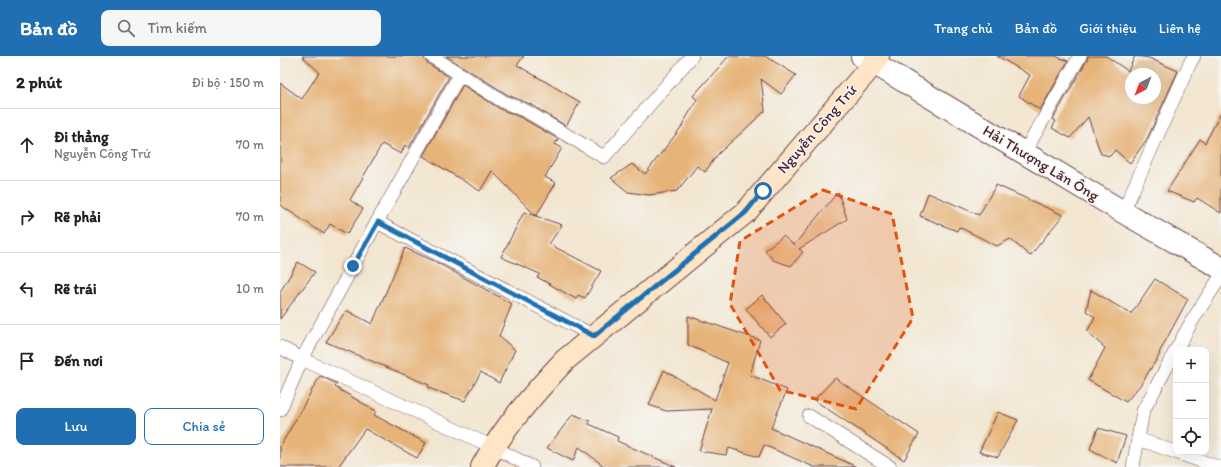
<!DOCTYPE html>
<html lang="vi">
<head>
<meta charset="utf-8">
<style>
  :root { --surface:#fff; --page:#f6f6f6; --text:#202124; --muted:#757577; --line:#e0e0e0; --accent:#1f6fb2 }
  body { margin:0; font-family:Itim,sans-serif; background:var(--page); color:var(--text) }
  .controls { position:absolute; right:12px; bottom:12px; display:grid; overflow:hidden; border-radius:8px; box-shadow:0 4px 16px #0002 }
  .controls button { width:36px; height:36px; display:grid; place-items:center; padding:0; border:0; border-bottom:1px solid var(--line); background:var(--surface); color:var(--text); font:20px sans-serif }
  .compass { position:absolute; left:845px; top:12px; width:36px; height:36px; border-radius:50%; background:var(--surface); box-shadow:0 4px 16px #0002; rotate:222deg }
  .stop { position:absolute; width:12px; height:12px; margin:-9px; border:3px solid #1f6fb2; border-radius:50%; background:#fff }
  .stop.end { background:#1f6fb2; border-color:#fff; box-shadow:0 1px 4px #0008 }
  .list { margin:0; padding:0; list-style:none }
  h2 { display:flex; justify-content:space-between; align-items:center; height:52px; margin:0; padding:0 16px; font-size:17px }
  h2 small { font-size:13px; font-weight:400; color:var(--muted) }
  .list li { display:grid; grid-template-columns:26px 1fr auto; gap:12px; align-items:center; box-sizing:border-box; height:72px; padding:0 16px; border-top:1px solid var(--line) }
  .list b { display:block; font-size:15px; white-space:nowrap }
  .list p { margin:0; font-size:13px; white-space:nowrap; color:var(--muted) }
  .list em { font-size:13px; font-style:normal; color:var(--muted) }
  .actions { display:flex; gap:8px; padding:12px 16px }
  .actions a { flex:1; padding:9px 0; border:1px solid var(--accent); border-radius:8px; text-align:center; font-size:14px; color:var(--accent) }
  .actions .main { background:var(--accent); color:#fff }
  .icon { flex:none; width:22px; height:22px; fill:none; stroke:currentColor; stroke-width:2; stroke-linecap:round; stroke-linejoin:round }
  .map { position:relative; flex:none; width:941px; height:411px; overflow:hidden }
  header { display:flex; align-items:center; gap:24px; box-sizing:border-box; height:56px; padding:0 20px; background:var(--accent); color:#fff }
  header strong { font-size:19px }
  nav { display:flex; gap:22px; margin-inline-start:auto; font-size:14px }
  .search { width:280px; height:36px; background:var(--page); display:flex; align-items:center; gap:10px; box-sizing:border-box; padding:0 14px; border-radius:8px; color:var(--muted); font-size:15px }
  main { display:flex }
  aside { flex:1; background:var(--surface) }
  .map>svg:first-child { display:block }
  .building { fill:#e6b378; fill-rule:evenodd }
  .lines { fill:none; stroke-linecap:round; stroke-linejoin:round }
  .service-casing { stroke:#633d44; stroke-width:14 }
  .tertiary-casing { stroke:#633d44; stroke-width:24 }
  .secondary-casing { stroke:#633d44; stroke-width:24 }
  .service { stroke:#fff; stroke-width:13 }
  .tertiary { stroke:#fff; stroke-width:22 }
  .secondary { stroke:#fde5c5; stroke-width:22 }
  .route { stroke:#1f6fb2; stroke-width:5 }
  .marked { fill:#e0560e; fill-opacity:0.2; stroke:#e0560e; stroke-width:3; stroke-dasharray:8 5; stroke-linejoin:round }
  .labels { text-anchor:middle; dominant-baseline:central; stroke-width:3; stroke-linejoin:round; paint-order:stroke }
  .street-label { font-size:15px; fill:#4a1f2b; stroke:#f6f6f2 }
</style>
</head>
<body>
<header>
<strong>Bản đồ</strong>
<div class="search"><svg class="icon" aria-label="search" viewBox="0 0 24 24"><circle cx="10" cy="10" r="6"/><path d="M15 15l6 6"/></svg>Tìm kiếm</div>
<nav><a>Trang chủ</a><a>Bản đồ</a><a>Giới thiệu</a><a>Liên hệ</a></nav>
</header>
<main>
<aside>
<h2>2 phút<small>Đi bộ · 150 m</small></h2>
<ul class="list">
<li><svg class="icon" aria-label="ahead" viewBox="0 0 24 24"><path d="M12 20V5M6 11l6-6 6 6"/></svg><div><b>Đi thẳng</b><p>Nguyễn Công Trứ</p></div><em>70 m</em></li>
<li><svg class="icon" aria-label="right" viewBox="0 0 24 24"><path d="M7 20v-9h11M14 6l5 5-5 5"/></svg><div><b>Rẽ phải</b></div><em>70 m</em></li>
<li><svg class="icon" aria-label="left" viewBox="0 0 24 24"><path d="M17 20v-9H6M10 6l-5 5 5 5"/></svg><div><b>Rẽ trái</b></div><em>10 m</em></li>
<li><svg class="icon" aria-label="arrive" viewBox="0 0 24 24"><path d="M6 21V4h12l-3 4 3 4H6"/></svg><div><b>Đến nơi</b></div></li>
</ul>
<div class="actions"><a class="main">Lưu</a><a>Chia sẻ</a></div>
</aside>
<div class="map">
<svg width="941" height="411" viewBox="0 0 941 411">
  <rect width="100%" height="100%" fill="#f6f6f2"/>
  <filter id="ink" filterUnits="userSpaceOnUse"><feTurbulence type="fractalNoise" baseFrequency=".025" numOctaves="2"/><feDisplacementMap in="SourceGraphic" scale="8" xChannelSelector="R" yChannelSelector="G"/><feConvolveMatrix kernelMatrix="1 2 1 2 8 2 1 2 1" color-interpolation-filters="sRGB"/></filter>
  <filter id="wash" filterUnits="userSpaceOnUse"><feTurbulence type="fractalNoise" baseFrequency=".012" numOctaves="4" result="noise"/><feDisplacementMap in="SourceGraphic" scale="16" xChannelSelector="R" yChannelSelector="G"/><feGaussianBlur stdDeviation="0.9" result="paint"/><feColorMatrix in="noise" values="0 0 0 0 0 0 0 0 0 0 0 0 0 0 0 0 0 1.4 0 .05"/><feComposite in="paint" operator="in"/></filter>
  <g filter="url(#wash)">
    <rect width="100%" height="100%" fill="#f2e6d1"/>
    <g id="blocks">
      <g class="building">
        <path d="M22,0H143L147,7L169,21L129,92L125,89L121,98L102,88L70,144L83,153L67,178L50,168L44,178L0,149V27L22,43L39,16Z"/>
        <path d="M166,0H244L237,9L300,46L286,70L250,48L228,39Z"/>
        <path d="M449,0H485L516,19L501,38L481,23L485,55L438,98L425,116L417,110L397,135L369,139L348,136L331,122L352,108L365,118L403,69H402L417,44L413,40Z"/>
        <path d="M717,0H775L788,5L760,54L739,40L750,19Z"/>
        <path d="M808,0H826L848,15L855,0L869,2L898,15L867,83L850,107L835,94L830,100L821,98L808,61L790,82L772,72L776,65L773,63L807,4ZM851,18H875V42H851Z"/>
        <path d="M183,29L220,53L242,62L278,83L275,88L282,92L265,121L276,127L256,160L212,115L200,135L143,100Z"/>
        <path d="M941,57V157L917,142L914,146L887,135L920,83L925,87Z"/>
        <path d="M716,129L783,159L750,200L730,183L717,190L679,171L677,175L640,160L648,137L699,159Z"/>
        <path d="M558,136L567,163L519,193L523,196L511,210L493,204L485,194L503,180L514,189Z"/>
        <path d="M244,156L282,169L269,188L321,215L305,242L298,239L296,243L257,221L260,218L221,201Z"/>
        <path d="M125,192L154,205L232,248L219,280L235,294L219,327L201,316L185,345L148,332L149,329L46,286L66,254L92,268Z"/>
        <path d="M18,206L35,216L0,263V236Z"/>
        <path d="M875,223L908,243L879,297L880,298L861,328L846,346L808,324L825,292L807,276L815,261L806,255L811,234L851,258Z"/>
        <path d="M482,239L506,268L490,281L466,253Z"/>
        <path d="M408,260L480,284L470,319L507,334L491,372L577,411H534L484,389L479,401L449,392L446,399L419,395L432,353L386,355L369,349L384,314L435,344L448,307L408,289Z"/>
        <path d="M40,320L57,328L55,331L96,355L94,359L146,387L137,402L85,373L58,411H0V391Z"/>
        <path d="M555,322L639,378L624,404L534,344Z"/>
        <path d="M718,356L738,364L718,401L699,396Z"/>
        <path d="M293,358L310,365L309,368L338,381L337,385L396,411H325L299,391L293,405L267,392Z"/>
        <path d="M818,372L846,380L837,407L810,393Z"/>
      </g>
    </g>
  </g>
  <g filter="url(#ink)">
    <use href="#blocks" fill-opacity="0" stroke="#633d44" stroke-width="1"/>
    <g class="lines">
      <defs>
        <g id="service">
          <path d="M151,0L224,46L246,55L324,101L412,0"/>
          <path d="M180,18L97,166L314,280"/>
          <path d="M744,97L800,0"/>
          <path d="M843,156L909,9L914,0"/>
          <path d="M0,291L22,303L213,391L252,411"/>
          <path d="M896,294L912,265L941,220"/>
          <path d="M0,354L22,303L97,166"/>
          <path d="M529,360L610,411"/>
          <path d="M858,383L938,411"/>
          <path d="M853,411L863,355L896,294"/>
        </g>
        <path id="tertiary" d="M582,0L843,156L941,212"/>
        <path id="secondary" d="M202,411C224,371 254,337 285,304L466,156L594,7L598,0"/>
      </defs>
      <use href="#service" class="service-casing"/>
      <use href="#tertiary" class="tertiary-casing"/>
      <use href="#secondary" class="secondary-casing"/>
      <use href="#service" class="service"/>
      <use href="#tertiary" class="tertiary"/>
      <use href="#secondary" class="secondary"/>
    </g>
  </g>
  <g class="lines" filter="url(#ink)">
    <path class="route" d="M73,210L98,166L314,280L466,156L483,135"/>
  </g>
  <path class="marked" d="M543,134L612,158L633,262L576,353L500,334L450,248L460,185Z"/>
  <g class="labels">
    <g class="street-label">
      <text transform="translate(537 73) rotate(-49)">Nguyễn Công Trứ</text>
      <text transform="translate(761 107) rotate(31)">Hải Thượng Lãn Ông</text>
    </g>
  </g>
</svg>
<div class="controls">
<button>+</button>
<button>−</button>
<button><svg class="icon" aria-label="locate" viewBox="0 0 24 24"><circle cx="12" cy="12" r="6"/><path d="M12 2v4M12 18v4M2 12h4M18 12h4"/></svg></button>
</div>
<svg class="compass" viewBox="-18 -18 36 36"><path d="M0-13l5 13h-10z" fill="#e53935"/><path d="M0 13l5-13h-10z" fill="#757577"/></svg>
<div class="stop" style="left:483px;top:135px"></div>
<div class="stop end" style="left:73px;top:210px"></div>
</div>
</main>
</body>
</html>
